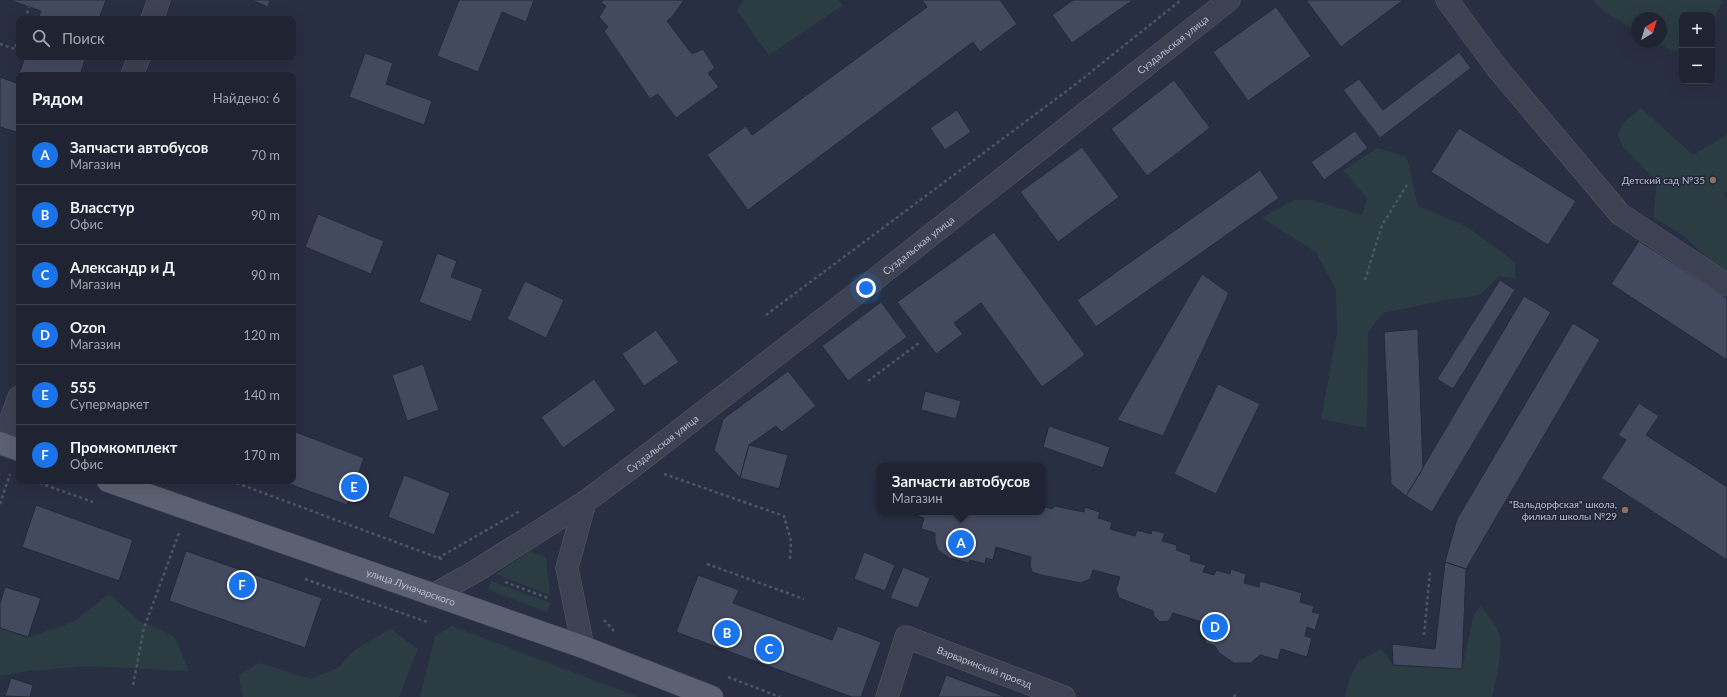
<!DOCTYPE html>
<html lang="ru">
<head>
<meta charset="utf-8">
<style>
  :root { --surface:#1f2332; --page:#2c2f3e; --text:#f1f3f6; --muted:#a1a4ac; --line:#3c404d; --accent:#1a73e8 }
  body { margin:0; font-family:Lato,sans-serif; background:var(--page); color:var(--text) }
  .controls { position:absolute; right:12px; top:12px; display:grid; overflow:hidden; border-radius:8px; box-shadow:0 4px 16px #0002 }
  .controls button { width:36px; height:36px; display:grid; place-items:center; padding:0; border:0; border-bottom:1px solid var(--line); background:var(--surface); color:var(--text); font:20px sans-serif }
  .compass { position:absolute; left:1631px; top:12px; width:36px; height:36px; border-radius:50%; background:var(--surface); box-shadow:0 4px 16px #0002; rotate:38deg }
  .you { position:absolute; left:866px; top:288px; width:14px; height:14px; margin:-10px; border:3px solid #fff; border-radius:50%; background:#1a73e8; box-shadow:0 0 0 6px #1a73e833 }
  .badge { display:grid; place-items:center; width:26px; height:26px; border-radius:50%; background:var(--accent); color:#fff; font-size:13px; font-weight:700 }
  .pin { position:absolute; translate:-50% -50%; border:2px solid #fff; box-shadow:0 1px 4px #0006 }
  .popup { position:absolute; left:877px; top:463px; width:168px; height:52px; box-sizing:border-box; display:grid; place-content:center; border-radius:8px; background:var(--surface); filter:drop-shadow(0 1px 3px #0005); font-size:13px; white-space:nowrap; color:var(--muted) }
  .popup b { font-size:15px; color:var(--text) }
  .popup::after { content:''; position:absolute; left:50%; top:100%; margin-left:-8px; border:8px solid transparent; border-top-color:var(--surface) }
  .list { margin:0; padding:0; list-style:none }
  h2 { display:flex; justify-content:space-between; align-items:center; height:52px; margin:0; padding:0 16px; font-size:17px }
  h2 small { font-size:13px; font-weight:400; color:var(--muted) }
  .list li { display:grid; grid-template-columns:26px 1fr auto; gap:12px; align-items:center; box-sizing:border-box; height:60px; padding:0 16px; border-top:1px solid var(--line) }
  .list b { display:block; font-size:15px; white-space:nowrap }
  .list p { margin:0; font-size:13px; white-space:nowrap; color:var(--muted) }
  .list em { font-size:13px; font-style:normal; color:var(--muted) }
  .icon { flex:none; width:22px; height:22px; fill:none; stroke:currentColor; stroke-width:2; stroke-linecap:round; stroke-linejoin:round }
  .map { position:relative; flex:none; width:1727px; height:697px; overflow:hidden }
  .search { position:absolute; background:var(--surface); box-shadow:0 4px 16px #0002; left:16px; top:16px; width:280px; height:44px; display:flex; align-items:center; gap:10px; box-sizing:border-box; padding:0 14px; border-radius:8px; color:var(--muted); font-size:15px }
  .panel { position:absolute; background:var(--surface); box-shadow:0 4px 16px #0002; left:16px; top:72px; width:280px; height:412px; border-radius:8px }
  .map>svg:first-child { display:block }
  .green { fill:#2b3c43 }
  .building { fill:#434a60; stroke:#232939 }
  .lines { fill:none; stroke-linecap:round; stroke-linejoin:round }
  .minor-casing { stroke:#555a69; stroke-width:23 }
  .major-casing { stroke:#464b5b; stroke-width:23 }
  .path { stroke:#495960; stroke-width:2.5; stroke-dasharray:3 3; stroke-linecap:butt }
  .minor { stroke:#3d4252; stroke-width:22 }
  .major { stroke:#5b6172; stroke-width:22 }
  .education-dot { fill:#8d6e63; stroke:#212738; stroke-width:1.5 }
  .labels { text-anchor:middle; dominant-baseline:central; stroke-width:3; stroke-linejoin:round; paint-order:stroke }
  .street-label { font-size:10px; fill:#babecc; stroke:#212738 }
  .poi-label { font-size:10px; fill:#babecc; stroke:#212738; text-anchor:end }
</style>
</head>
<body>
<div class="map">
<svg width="1727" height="697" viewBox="0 0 1727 697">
  <rect width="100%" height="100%" fill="#292f42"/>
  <g class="green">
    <path d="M744,0H838L843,5L769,55L737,11Z"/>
    <path d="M1593,0H1719L1723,2L1712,20V15H1682V48L1673,51L1655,42H1661V18H1637V31L1603,10Z"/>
    <path d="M1641,108L1693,155L1727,135V190L1724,194L1727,201V271L1720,270L1684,236L1653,217L1657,182L1623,147L1618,136L1622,124Z"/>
    <path d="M1377,148L1407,157L1418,206L1466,226L1515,262V279L1499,276L1480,295L1446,300L1383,313L1368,332L1367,428L1321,419L1337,333L1336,290L1316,252L1262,218L1294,200H1312L1362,215L1367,199L1344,170Z"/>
    <path d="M530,551L546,557L550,595L496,574Z"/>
    <path d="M491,581L551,603L547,612L488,590Z"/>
    <path d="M109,594L141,622L174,636L189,671L88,666L28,671L0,676V628L29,637L73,622Z"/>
    <path d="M1481,606C1488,615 1498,626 1500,638C1502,655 1496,681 1492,697H1345L1350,677L1359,661L1381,649L1393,665L1462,669L1474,614Z"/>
    <path d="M452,626L638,697H420L435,636Z"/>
    <path d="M391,629L418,649L399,697H243L239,675L259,663L310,679L338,668L356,649Z"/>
  </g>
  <g class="building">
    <path d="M9,0H106L99,19H38L41,11Z"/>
    <path d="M251,0H270L268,7Z"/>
    <path d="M459,0H534L526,22L502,12L478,72L437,56Z"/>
    <path d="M603,0H684L672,17L667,21L692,54L703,49L715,68L708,73L719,87L676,118L658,94L650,99L604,31L608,27L599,17L606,6L601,3Z"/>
    <path d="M922,0H1000L1017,24L980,52L973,42L748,210L707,155L746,126L752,135L927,7Z"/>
    <path d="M1073,0H1133L1072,43L1052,15Z"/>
    <path d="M1306,0H1403L1341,47Z"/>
    <path d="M1276,7L1311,56L1248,101L1213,52Z"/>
    <path d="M1459,52L1471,68L1380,138L1343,90L1359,79L1383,110Z"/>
    <path d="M365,53L393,63L386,84L432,101L424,125L349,97Z"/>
    <path d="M25,57H86L80,75H19V133L0,127V77L16,83Z"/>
    <path d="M1174,80L1210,128L1147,176L1111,129Z"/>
    <path d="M957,110L971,132L945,150L930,128Z"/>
    <path d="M1459,128L1576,201L1548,245L1431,172Z"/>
    <path d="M1355,131L1368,148L1324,180L1311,162Z"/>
    <path d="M1082,147L1119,197L1058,242L1020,192Z"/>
    <path d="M1260,170L1279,198L1096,327L1077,300Z"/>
    <path d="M318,214L384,241L371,274L305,247Z"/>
    <path d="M994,232L1085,355L1042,387L981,303L954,323L963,334L936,354L897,302Z"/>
    <path d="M1639,241L1727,298V360L1611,284Z"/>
    <path d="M437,253L457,261L451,277L483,289L471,322L419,302Z"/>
    <path d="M1202,274L1229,293L1163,436L1117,420Z"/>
    <path d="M1500,280L1515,290L1453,389L1437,379Z"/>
    <path d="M525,281L564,300L546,338L507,319Z"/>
    <path d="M1524,296L1551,312L1432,512L1406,496Z"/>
    <path d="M881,302L907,337L848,381L822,346Z"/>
    <path d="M1573,323L1600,340L1466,569L1445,562L1457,519Z"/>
    <path d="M1418,329L1423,468L1406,496L1391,484L1384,332Z"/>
    <path d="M656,330L679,362L644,386L622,354Z"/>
    <path d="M423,364L439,410L407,421L392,375Z"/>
    <path d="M788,371L816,406L782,432L776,426L749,445L740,478L714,450L723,419Z"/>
    <path d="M594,379L616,410L563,448L541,417Z"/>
    <path d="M1218,384L1260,404L1216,494L1174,474Z"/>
    <path d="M925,391L961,401L956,419L921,410Z"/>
    <path d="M1639,403L1659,416L1646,435L1727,487V560L1601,478L1626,440L1618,435Z"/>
    <path d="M1049,426L1110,447L1103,468L1043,447Z"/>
    <path d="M293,431L364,458L347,505L281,481H293Z"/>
    <path d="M749,445L788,455L779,489L740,478Z"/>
    <path d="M404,475L450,493L434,535L388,517Z"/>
    <path d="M36,505L133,540L119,581L22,547Z"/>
    <path d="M1042,506L1052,509L1054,506L1084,512L1085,507L1100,512L1098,518L1112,522L1110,529L1135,536L1137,530L1151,534L1152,530L1165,533L1162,541L1177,545L1176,550L1191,555L1190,561L1206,565L1203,572L1214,575L1216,570L1230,574L1231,569L1246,574L1244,583L1259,587L1260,581L1302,593L1300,602L1314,606L1312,612L1320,614L1315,630L1307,627L1305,636L1312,638L1307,657L1281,649L1278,660L1260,655L1251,663H1234L1219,653L1215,646L1205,643L1207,638L1201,636L1205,623L1173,613L1169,621L1160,622L1154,616L1153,611L1119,598L1116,589L1120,577L1093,570L1090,579L1081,583L1041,575L1032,572L1030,565L1031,557L996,547L993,560L986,558L985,564L970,560L969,563L949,558L938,550L935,542V533L921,529L924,518L912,514V512H1042Z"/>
    <path d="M186,551L322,598L305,648L169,601Z"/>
    <path d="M864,552L895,565L885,591L854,579Z"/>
    <path d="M1445,562L1466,569L1462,669L1393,665L1392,644L1435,649Z"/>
    <path d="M903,567L930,578L918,608L890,598Z"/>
    <path d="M698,575L739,590L733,603L832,640L838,626L881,642L861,697H852L676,632Z"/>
    <path d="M5,587L41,598L28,637L0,628V603Z"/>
    <path d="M946,675L1006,697H938Z"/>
    <path d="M11,678L33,685L30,697L5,696Z"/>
  </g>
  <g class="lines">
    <defs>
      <g id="minor">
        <path d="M1447,0L1497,68L1620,214L1727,285"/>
        <path d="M152,19L159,0"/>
        <path d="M132,75L139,57"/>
        <path d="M2,444L19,397"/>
        <path id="s1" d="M433,595L476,571L585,502L636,464L874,280L1229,0"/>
        <path d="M583,647L567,568L585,502"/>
        <path id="s2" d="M887,697L906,637L1064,697"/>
      </g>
      <g id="major">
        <path d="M0,443L19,450"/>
        <path id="s3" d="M108,481L583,647L712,697"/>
      </g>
    </defs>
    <use href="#minor" class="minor-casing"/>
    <use href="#major" class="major-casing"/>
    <g class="path">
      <path d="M25,19L29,7"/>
      <path d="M0,44L15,49L19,36"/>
      <path d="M1365,280L1382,225L1407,185"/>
      <path d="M766,315L1076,84L1181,0"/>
      <path d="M868,381L919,343"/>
      <path d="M664,474L784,516L791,541L790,559"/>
      <path d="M34,481L93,502"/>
      <path d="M231,481L444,560"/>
      <path d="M0,504L10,474"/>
      <path d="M438,558L520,511"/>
      <path d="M707,564L804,599"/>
      <path d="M305,579L427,622"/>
      <path d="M505,582L548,598"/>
      <path d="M604,620L614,631"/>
      <path d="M1424,635L1430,572"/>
      <path d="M728,677L780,697"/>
      <path d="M133,685L144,628L179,533"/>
      <path d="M1234,697L1237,692"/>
    </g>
    <use href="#minor" class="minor"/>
    <use href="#major" class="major"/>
  </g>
  <g class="education-dot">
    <circle cx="1713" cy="180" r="4"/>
    <circle cx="1625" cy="510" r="4"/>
  </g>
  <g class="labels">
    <g class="street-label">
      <text stroke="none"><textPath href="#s1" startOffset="923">Суздальская улица</textPath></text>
      <text stroke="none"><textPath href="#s1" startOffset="599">Суздальская улица</textPath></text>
      <text stroke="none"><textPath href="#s1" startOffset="275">Суздальская улица</textPath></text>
      <text stroke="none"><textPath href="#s3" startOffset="321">улица Луначарского</textPath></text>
      <text stroke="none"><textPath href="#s2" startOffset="147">Варваринский проезд</textPath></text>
    </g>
    <g class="poi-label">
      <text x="1705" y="180">Детский сад №35</text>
      <text x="1617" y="504">"Вальдорфская" школа,<tspan x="1617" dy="12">филиал школы №29</tspan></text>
    </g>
  </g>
</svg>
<div class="controls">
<button>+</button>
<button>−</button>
</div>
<svg class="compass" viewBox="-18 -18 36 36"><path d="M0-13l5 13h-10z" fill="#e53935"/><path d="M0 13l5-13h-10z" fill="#a1a4ac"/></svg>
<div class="you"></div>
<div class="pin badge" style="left:961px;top:543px">A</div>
<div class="popup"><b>Запчасти автобусов</b>Магазин</div>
<div class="pin badge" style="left:727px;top:633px">B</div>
<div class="pin badge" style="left:769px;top:649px">C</div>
<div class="pin badge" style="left:1215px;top:627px">D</div>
<div class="pin badge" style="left:354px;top:487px">E</div>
<div class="pin badge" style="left:242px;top:585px">F</div>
<div class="search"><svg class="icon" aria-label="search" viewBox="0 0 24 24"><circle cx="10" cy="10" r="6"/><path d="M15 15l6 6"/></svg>Поиск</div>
<section class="panel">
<h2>Рядом<small>Найдено: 6</small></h2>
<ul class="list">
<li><span class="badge">A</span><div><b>Запчасти автобусов</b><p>Магазин</p></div><em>70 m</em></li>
<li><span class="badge">B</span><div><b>Власстур</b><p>Офис</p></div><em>90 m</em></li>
<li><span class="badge">C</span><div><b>Александр и Д</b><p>Магазин</p></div><em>90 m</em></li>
<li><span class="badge">D</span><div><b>Ozon</b><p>Магазин</p></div><em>120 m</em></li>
<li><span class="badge">E</span><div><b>555</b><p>Супермаркет</p></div><em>140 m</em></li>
<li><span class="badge">F</span><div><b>Промкомплект</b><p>Офис</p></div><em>170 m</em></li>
</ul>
</section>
</div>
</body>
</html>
